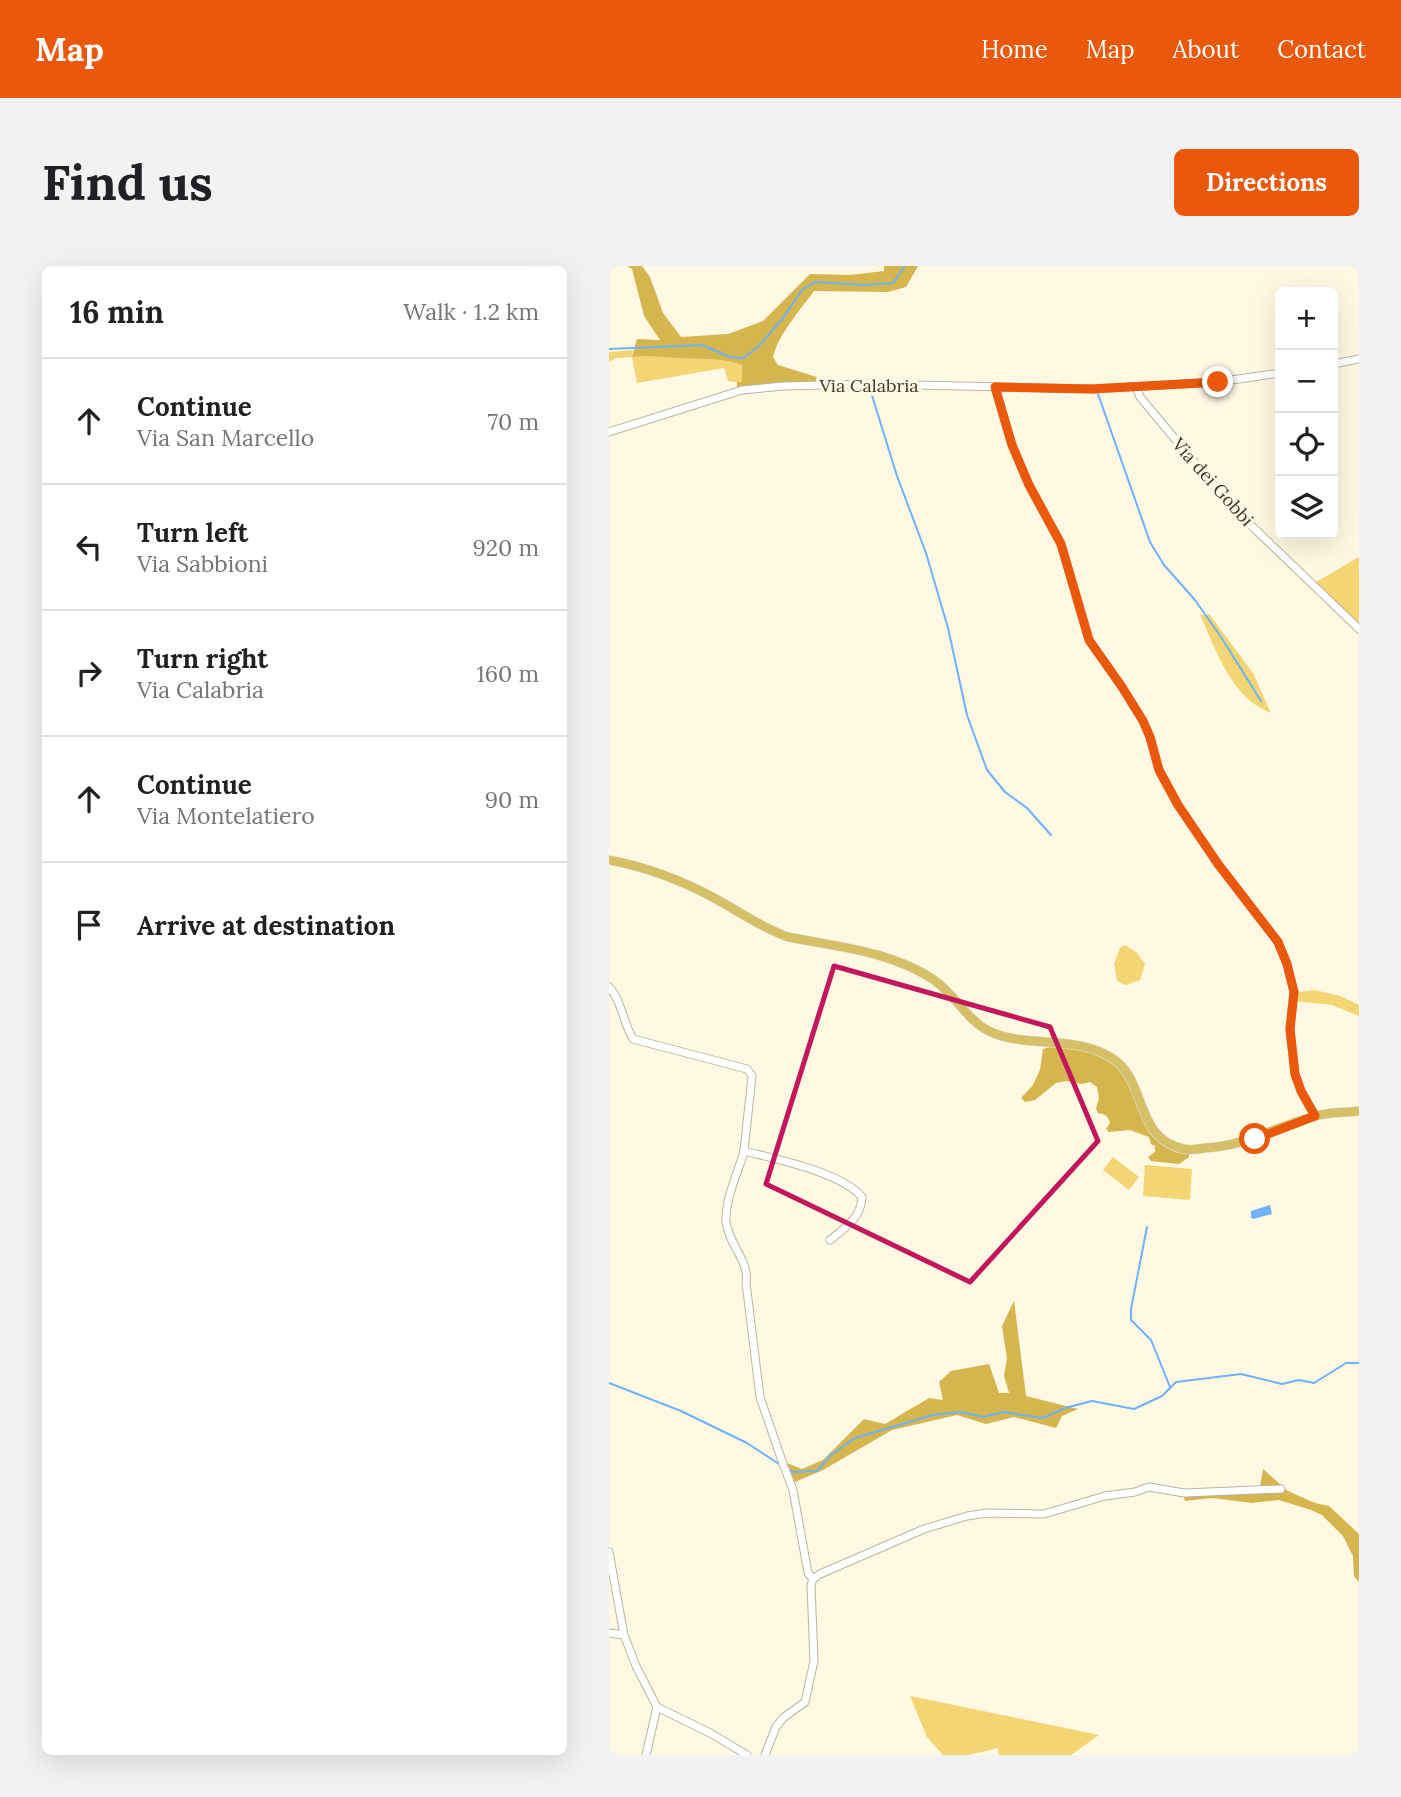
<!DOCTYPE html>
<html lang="en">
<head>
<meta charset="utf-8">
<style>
  :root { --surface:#fff; --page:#f2f2f2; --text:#202124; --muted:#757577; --line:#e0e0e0; --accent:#ea580c }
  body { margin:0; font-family:Lora,serif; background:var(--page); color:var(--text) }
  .controls { position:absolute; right:21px; top:21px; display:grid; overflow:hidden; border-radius:10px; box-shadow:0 7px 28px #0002 }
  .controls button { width:63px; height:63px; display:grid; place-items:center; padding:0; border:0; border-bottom:2px solid var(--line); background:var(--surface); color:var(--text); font:35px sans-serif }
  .stop { position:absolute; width:21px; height:21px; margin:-16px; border:5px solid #ea580c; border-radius:50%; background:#fff }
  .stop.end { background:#ea580c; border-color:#fff; box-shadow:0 2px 7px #0008 }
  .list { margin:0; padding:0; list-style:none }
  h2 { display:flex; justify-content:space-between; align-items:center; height:91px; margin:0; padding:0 28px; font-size:30px }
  h2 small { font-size:23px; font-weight:400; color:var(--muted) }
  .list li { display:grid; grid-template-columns:46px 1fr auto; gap:21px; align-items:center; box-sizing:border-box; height:126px; padding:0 28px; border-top:2px solid var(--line) }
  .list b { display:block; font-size:26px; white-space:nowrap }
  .list p { margin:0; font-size:23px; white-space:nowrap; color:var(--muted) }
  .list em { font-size:23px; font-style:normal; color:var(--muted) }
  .icon { flex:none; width:38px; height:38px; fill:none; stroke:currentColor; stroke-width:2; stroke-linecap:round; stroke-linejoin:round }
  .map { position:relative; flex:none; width:750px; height:1489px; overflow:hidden; border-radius:10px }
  header { display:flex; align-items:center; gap:42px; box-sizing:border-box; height:98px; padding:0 35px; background:var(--accent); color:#fff }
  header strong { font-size:33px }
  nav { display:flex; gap:38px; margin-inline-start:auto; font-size:24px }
  .intro { display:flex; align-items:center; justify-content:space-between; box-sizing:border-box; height:168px; padding:0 42px }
  h1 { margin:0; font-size:49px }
  .button { padding:18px 32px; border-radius:10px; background:var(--accent); color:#fff; font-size:24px; font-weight:700 }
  main { display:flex; gap:42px; padding:0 42px }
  aside { flex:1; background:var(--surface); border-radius:10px; box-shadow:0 7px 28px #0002 }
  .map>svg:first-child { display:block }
  .green { fill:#f4d573 }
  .forest { fill:#d5b54d }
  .water { fill:#6db2fb }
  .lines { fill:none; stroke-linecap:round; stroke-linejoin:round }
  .stream { stroke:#6db2fb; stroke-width:2 }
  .minor-casing { stroke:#bbb5a0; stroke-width:9 }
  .major-casing { stroke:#e8e7e6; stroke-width:10 }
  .minor { stroke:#fff; stroke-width:7 }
  .major { stroke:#d5c067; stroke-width:9 }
  .route { stroke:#ea580c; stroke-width:9 }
  .marked { fill:none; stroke:#c2185b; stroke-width:5; stroke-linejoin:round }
  .labels { text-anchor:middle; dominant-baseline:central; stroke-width:7; stroke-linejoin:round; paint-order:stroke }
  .street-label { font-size:18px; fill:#3d3a31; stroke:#fff8e2 }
</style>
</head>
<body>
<header>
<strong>Map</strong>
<nav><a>Home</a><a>Map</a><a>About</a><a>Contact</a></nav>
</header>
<div class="intro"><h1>Find us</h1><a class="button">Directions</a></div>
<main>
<aside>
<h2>16 min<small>Walk · 1.2 km</small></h2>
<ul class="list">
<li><svg class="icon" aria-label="ahead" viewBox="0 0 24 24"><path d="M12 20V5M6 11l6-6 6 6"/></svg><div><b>Continue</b><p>Via San Marcello</p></div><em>70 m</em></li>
<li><svg class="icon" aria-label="left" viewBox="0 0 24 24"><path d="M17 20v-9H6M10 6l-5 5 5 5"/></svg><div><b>Turn left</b><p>Via Sabbioni</p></div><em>920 m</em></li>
<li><svg class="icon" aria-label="right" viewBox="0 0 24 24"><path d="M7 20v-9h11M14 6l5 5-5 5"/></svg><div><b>Turn right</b><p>Via Calabria</p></div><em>160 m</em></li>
<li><svg class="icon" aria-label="ahead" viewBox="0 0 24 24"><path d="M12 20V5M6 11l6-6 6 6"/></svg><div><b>Continue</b><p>Via Montelatiero</p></div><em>90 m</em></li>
<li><svg class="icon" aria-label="arrive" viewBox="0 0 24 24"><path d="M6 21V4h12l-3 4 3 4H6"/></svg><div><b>Arrive at destination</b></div></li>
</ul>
</aside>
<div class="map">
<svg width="750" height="1489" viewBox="0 0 750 1489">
  <rect width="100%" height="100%" fill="#fff8e2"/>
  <g class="green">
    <path d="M24,84L23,91C39,89 52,91 68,92C92,94 109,91 133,99V117L119,115L115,102L28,117L23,91L7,92L0,96V86Z"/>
    <path d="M750,291V359L707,316Z"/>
    <path d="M600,348L644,407L662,447C622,432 608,385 591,349Z"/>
    <path d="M516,679L528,687L536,698L531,714L517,719L508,715L505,698L511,682Z"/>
    <path d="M706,724L731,730L750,739V750L723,739L686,735L687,726Z"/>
    <path d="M504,891L530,911L520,924L494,904Z"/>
    <path d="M536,899L583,903L581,934L534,930Z"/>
    <path d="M301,1430L490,1469L462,1489H390L389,1482L360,1489H334L318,1471Z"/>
  </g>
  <g class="forest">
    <path d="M18,0H33L41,11L54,47L72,71L119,68L154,55L201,8L241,9L275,5V0H309L297,21L279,26L205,25C191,44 169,69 164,91L169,99L211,112L213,117L179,116L128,123V116H133V99C109,91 92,94 67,92C52,91 38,89 23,91L28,73L51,74L35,50L23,3Z"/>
    <path d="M441,781H457L480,785L497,791L512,802L538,859L580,887V891L570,898L542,895L539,891L546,886V880L542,878L540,871L521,864L500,866L497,863L501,857C499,850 496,848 489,847L487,843L490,832L488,821L481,816L473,818L457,815L447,817L426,834L416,836L412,832L424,819L431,804L434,783Z"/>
    <path d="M405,1035L417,1130L469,1143L453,1150L447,1162L405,1151L377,1158L348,1149L283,1164L214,1204L186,1216L178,1197L193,1203L214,1194L255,1153L276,1158L320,1132L334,1134L330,1116L342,1105L380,1098L390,1127H400L395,1110L398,1092L393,1060Z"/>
    <path d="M654,1203L679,1225L706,1237L720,1240L750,1268V1316L745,1310L744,1290L734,1270L713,1249L702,1244L670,1234L643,1237L603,1232L576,1235L574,1229L650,1227Z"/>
  </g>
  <path class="water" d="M661,939L663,948L644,953L642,951V945Z"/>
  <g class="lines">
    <g class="stream">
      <path d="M0,83L93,79L121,91L134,92L150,80L174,52L193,24L206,16L255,19L284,17L296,0"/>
      <path d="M261,123L288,210L317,287L339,362L358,449L378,504L396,526L418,542L442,569"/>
      <path d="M489,128L541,276L555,299L586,334L612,371L652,435"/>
      <path d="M538,961L522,1043V1054L542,1074L561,1121"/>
      <path d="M0,1117L72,1145L138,1177L170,1198"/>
      <path d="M178,1202L184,1206L208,1205L222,1189L246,1172L324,1149L352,1146L374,1151L394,1146L434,1152L456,1142L483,1135L525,1143L553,1130L567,1116L632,1108L673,1118L690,1114L705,1117L737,1097H750"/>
    </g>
    <defs>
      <g id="minor">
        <path d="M724,98L750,93"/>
        <path d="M386,121L403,179L420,219L452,278L480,374L513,421L534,455L541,471L550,504L569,539L609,598L669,676L678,698L685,726L681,763L686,808L692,825L706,850"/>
        <path d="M527,121L531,131L622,240L750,363"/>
        <path d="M0,166L133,124L175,120L260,118L483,123L609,116L671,107"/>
        <path d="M0,721C13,735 14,757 24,773L138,803L143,810L135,885C166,893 232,906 253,931C252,952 237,961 221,974"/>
        <path d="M135,885C129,907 116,933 117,955C119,978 141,995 137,1017L151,1131L174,1198"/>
        <path d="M176,1203L184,1224L199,1307L204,1313"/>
        <path d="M0,1286L15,1369L27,1400L48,1441L103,1468L138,1489"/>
        <path d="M0,1367L15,1369"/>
        <path d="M37,1489L48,1441"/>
        <path d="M156,1489L167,1461L174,1452L196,1436L205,1395L202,1319L204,1313L211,1308L315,1263L358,1250L378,1247L435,1248L496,1230L526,1226L540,1221L575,1227L672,1223"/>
      </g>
      <path id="major" d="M0,594C37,601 74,615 107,633C131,646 153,662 179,671C229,681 282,685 325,714C347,729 359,757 384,767C423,782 466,769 503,792C539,815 524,872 575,883C581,884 590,883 596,882C637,880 665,861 703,851C717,846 735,847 750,845"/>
    </defs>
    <use href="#minor" class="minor-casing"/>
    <use href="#major" class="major-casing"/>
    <use href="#minor" class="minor"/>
    <use href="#major" class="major"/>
  </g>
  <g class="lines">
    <path class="route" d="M609,116L483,123L386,121L403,179L420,219L452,278L480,374L513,421L534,455L541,471L550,504L569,539L609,598L669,676L678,698L685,726L681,763L686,808L692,825L706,850L646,873"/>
  </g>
  <path class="marked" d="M225,700L441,761L489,875L361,1016L157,918Z"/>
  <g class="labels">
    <g class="street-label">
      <text x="260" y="119">Via Calabria</text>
      <text transform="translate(604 216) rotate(48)">Via dei Gobbi</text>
    </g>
  </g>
</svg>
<div class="controls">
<button>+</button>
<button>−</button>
<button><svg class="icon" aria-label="locate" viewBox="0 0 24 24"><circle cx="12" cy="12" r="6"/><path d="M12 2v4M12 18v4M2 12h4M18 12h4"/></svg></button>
<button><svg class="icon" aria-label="layers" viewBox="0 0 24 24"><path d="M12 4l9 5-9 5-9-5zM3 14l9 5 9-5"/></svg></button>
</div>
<div class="stop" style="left:646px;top:873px"></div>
<div class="stop end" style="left:609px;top:116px"></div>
</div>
</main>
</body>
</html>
